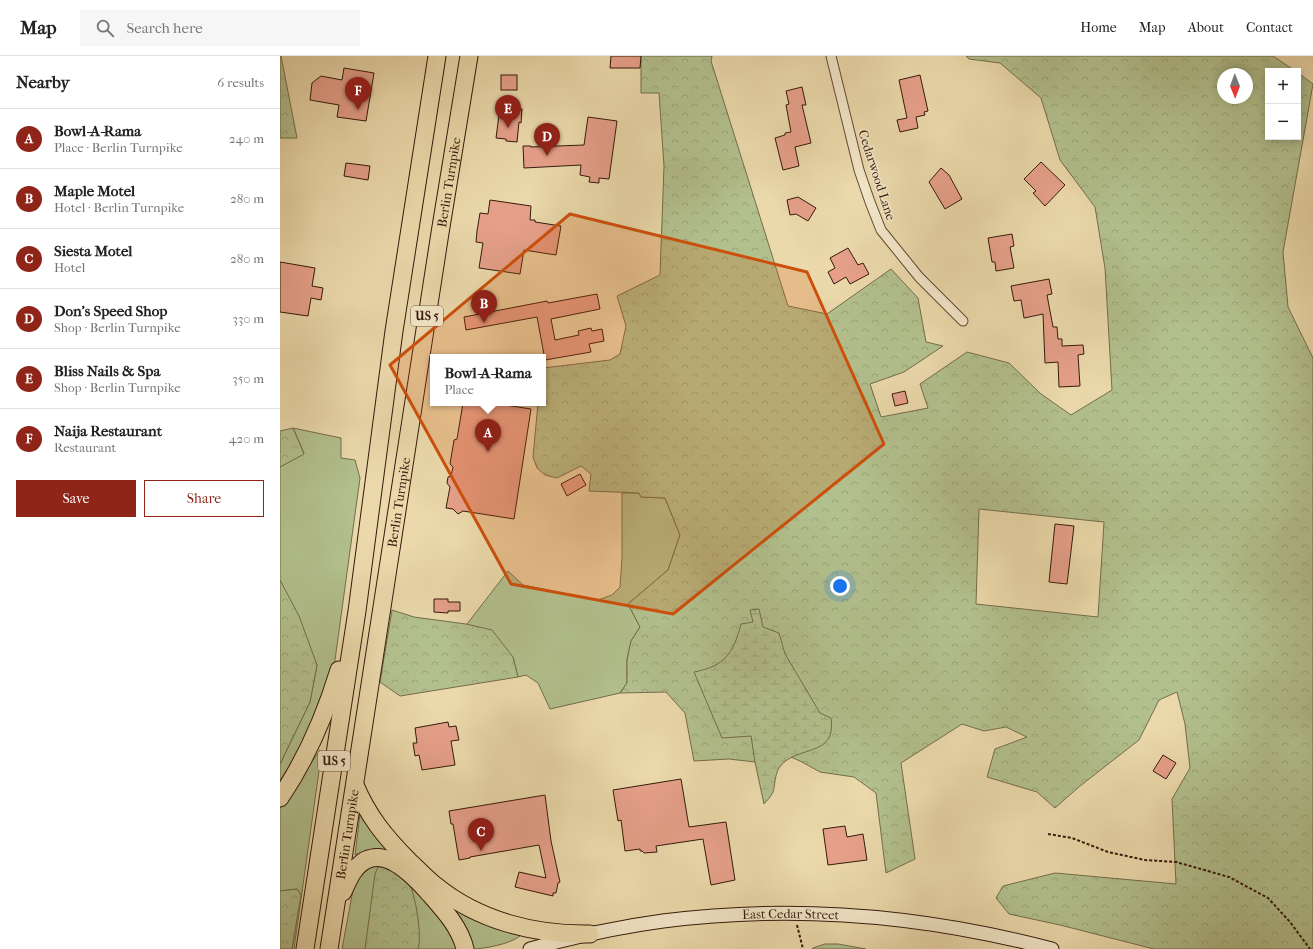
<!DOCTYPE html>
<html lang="en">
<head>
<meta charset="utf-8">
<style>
  :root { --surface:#fff; --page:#f6f6f6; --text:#222; --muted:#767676; --line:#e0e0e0; --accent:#8f2418 }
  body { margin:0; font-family:"IM FELL French Canon",serif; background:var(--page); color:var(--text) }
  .controls { position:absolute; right:12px; top:12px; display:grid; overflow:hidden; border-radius:0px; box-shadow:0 2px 10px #0003 }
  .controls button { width:36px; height:36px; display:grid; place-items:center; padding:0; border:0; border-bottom:1px solid var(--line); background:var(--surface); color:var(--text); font:20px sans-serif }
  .compass { position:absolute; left:937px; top:12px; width:36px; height:36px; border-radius:50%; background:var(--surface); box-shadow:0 2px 10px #0003; rotate:179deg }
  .you { position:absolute; left:560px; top:530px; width:14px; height:14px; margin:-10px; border:3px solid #fff; border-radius:50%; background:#1a73e8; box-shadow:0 0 0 6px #1a73e833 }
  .badge { display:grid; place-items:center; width:26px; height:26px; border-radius:50%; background:var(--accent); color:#fff; font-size:13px; font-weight:700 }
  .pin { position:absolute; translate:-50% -33px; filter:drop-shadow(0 1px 2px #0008) }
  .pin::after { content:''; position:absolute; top:21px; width:14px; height:12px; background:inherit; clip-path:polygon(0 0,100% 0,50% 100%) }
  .popup { position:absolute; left:150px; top:298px; width:116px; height:52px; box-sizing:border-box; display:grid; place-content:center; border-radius:0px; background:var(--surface); filter:drop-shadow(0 1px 3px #0005); font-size:13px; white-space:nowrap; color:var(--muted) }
  .popup b { font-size:15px; color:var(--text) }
  .popup::after { content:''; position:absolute; left:50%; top:100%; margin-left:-8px; border:8px solid transparent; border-top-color:var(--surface) }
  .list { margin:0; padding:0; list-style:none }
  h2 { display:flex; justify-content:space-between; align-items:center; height:52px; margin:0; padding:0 16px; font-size:17px }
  h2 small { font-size:13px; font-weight:400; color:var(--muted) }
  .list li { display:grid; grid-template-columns:26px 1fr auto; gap:12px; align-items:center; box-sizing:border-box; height:60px; padding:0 16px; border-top:1px solid var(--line) }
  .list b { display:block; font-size:15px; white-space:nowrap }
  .list p { margin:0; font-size:13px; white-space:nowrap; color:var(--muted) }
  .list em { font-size:13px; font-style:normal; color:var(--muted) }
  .actions { display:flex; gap:8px; padding:12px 16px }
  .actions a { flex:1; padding:9px 0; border:1px solid var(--accent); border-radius:0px; text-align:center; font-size:14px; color:var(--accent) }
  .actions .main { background:var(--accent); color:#fff }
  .icon { flex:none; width:22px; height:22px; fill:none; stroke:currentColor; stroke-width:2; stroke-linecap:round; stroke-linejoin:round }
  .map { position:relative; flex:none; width:1033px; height:893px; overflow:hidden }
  header { display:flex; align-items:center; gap:24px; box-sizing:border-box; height:56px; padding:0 20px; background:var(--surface); border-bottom:1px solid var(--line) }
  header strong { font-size:19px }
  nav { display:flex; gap:22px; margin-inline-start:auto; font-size:14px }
  .search { width:280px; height:36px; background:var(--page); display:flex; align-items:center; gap:10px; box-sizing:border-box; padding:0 14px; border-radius:0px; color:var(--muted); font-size:15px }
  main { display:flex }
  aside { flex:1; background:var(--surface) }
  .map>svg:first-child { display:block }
  .grass { fill:#b2c08d; stroke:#746c4c }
  .forest { fill:url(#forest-crowns); stroke:#746c4c; fill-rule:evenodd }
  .wetland { fill:url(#wetland-marsh); stroke:#746c4c }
  .building { fill:#e6a08a; stroke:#35190b }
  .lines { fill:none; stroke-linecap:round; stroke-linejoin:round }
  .street-casing { stroke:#624933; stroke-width:11 }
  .secondary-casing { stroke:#35190b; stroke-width:15 }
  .highway-casing { stroke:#35190b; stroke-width:19 }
  .path { stroke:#35190b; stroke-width:2; stroke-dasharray:3 2; stroke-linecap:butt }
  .street { stroke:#f2e6c8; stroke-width:9 }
  .secondary { stroke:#f2e6c8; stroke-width:13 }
  .highway { stroke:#ebd9ab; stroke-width:17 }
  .marked { fill:#cd4f0c; fill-opacity:0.2; stroke:#cd4f0c; stroke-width:3; stroke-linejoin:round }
  .labels { text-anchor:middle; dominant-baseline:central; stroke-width:3; stroke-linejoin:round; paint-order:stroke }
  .shield { fill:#f2e6c8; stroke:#6e5644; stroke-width:1 }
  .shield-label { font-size:12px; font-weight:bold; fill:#35190b }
  .street-label { font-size:13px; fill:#35190b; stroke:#f2e6c8 }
</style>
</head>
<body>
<header>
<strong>Map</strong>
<div class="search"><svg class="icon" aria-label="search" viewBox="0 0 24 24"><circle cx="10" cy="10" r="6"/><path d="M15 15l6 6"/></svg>Search here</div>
<nav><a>Home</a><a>Map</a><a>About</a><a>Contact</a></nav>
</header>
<main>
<aside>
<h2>Nearby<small>6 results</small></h2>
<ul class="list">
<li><span class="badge">A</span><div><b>Bowl-A-Rama</b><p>Place · Berlin Turnpike</p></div><em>240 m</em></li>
<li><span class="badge">B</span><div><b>Maple Motel</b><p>Hotel · Berlin Turnpike</p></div><em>280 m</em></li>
<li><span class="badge">C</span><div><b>Siesta Motel</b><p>Hotel</p></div><em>280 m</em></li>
<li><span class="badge">D</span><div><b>Don's Speed Shop</b><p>Shop · Berlin Turnpike</p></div><em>330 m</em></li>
<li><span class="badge">E</span><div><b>Bliss Nails &amp; Spa</b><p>Shop · Berlin Turnpike</p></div><em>350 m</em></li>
<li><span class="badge">F</span><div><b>Naija Restaurant</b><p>Restaurant</p></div><em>420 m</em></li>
</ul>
<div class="actions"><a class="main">Save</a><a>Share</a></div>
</aside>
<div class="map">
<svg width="1033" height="893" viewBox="0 0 1033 893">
  <defs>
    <pattern id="forest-crowns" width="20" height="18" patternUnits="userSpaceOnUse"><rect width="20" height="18" fill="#b2c08d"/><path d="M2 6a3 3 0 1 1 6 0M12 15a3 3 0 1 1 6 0" fill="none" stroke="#9aa478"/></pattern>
    <pattern id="wetland-marsh" width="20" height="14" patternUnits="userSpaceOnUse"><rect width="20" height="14" fill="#b2c08d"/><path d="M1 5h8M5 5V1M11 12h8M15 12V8" fill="none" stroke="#9aa478"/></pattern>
  </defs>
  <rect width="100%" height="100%" fill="#ebd9ab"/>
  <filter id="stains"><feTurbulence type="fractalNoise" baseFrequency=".005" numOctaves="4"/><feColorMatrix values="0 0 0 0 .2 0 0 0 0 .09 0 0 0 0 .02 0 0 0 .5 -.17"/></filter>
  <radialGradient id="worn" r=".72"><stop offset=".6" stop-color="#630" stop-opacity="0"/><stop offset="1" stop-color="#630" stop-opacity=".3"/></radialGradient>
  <g class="grass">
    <path d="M13,372L61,382V402L75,404L80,422L54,611L24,686L0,725V708L30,646L37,609L0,524V411L24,397Z"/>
    <path d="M342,437H359L361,441L385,442L400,479L388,514L348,548L360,571L351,585L347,604V627L340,637L270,653L258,627L246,619L238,621L233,601L187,568L228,515L243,529L318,544L332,539L340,531L342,501Z"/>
    <path d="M40,694L39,715L14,893H12L21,839L17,833L0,835V750Z"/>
    <path d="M80,758L118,801L96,793L86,794L75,799Z"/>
    <path d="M99,810L104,811L131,828L169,873L177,893H62L75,823L89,811Z"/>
    <path d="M170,846L240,878V880C230,888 204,893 192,893L181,873Z"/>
  </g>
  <g class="forest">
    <path d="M0,0H1L17,82H0Z"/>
    <path d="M361,0H432L431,5L508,250L547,258L611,213L638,242L646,286L663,290L624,316L590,328L601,361L648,352L640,328L687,296L729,307L761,338L791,359L832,334L825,212L815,151L780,104L761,42L720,7L689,3L686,0H993L1015,15H988V81H1018V17L1033,28L1003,196L1008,251L1033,302V893H874L780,869L729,858L716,842L723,830L775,817L896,828L892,743L910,712L905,668L897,636L879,644L859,684L800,730L775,752L757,736L707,721L715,693L747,681L726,671L704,675L682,668L621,707L635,803L606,817L596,737L574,721L540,716L522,706L511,701L475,706L449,703L414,705L405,657L386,636L340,637L347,627V604L351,585L360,571L348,548L388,514L400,479L385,442L361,441L359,437L309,435L311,418L301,410L277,422L265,419L257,412L253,401L258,347H263V312L330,304L340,298L346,270L337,240L380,219L384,110L379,37H361ZM943,18H967V42H943ZM699,453L824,466L818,561L696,548Z"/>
    <path d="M13,372L24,398L0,411V375Z"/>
    <path d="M0,524L19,560L37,609L30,646L0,708Z"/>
    <path d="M112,554L134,561L186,568L212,574L233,601L238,621L120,640L100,626Z"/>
    <path d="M98,811C102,811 106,810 110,813C114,815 127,825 129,828C136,839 142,881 138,893H85L95,818Z"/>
    <path d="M17,833L21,839L12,893H0V835Z"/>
    <path d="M545,888H558L586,893H532L533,892Z"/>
  </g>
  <path class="wetland" d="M479,553L483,571L499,577L505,598L540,657L551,662C557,703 515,688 499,712C495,718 495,729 493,736C491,740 487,745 484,748L475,706L471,680L442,682L414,616C445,610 453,598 461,568L473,566L470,554Z"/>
  <g class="building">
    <path d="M331,0H361L360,12H330Z"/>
    <path d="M64,12L94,17L86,65L57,61L59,49L30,44L32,27L41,20L62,24Z"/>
    <rect x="221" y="19" width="16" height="15"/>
    <path d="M640,19L648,55L644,56L645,59L636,61L638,72L620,76L617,64L627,62L619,24Z"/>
    <path d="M522,31L526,49H522L531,87L515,91L519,110L503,114L495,82L505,79V77L511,76L506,49L509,48L506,35Z"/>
    <path d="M220,51L242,53L241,67L239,66L237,86L226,85V83L216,82Z"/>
    <path d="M308,61L337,65L329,123L319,122V127L309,126L310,121L300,119L301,109L244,112L243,90H251V91L304,89Z"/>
    <path d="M761,106L785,129L765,150L753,137L756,135L744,123Z"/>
    <path d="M66,107L90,110L88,124L64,120Z"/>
    <path d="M661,112L669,119L682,143L665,153L649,126Z"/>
    <path d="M518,141L536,152L528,165L516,158L510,159L507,144Z"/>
    <path d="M210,144L251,150L250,164H255V166L281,170L276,199L244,194L240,218L199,212L203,187L196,186L197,175L200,157L208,158Z"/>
    <path d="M732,178L734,190L730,191L734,212L716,215L715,206H712L708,182Z"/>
    <path d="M568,192L578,209L583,207L589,218L570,228L566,221L554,228L548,216L555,212L550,202Z"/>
    <path d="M0,206L35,212L32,230L43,232L41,244L31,242L28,260L0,256Z"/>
    <path d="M769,223L772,238L767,239L773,271H777L778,283H782V290L803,289L804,298L798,299L800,330L779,331L778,306L765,307L763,258L744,262L741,244L734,245L731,230Z"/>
    <path d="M317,238L320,253L271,263L275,284L299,279L298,275L311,272L312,275L322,273L324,285L309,288L311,296L265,304L257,261L186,274L184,261L267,245L268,247Z"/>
    <path d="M625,335L628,347L615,350L612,338Z"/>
    <path d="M183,347H212L251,353L234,463L183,455L178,458L173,453L166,452L170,431L167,427L168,421L171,420L173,411L170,408L174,384L177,383Z"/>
    <path d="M300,418L306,429L287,440L281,428Z"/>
    <path d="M775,468L794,470L787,528L769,526Z"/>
    <path d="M154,543H168V546H180V555H168V557L154,556Z"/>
    <path d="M168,666L169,671L176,670L179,684L171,685L175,709L142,714L139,699L135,700L133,687H137L135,672Z"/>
    <path d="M883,699L896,707L886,723L873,715Z"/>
    <path d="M401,723L409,771L446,766L455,824L431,829L423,783L376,790L377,796L364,797L362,795H360V793L345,795L341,764L338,765L333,734Z"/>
    <path d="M265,739L271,785L280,826L278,827L276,837H273V840L235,831L239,816L266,822L259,789L190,801V802L179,804L173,768H171L169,755Z"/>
    <path d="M565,770L567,781L583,778L587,804L548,809L543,773Z"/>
  </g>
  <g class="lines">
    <defs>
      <path id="street" d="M551,0L579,114L590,146L601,174L639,221L683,265"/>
      <g id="secondary">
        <path id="s1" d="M250,893C293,881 338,871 383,865C514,848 643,859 772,893"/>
      </g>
      <g id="highway">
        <path d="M75,729C88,760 105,781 129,805C138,813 146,822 156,830C199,865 255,879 310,878"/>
        <path d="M0,742C27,702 45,660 59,614"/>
        <path d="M63,836C66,829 69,822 73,816C97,782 130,816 148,836C163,853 180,871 185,893"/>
        <path d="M25,893L77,555L114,275L157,0"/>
        <path id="s2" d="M49,893L160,177L189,0"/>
      </g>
    </defs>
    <use href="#street" class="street-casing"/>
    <use href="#secondary" class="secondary-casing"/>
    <use href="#highway" class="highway-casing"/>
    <g class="path">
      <path d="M768,778L792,782L828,796L865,804L896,806L949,821L988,842L1010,866L1030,893"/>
      <path d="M517,869L523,893"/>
    </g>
    <use href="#street" class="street"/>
    <use href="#secondary" class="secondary"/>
    <use href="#highway" class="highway"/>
  </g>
  <path class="marked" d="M290,158L527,216L604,388L393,558L231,528L110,309Z"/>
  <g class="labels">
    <g class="shield">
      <rect x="131" y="250" width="32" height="20" rx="3"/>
      <rect x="38" y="695" width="32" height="20" rx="3"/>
    </g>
    <g class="shield-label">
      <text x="147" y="260">US 5</text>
      <text x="54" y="705">US 5</text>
    </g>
    <g class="street-label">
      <text transform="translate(597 119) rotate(72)">Cedarwood Lane</text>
      <text stroke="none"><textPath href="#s2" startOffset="776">Berlin Turnpike</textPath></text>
      <text stroke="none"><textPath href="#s2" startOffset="452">Berlin Turnpike</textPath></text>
      <text stroke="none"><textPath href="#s2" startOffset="116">Berlin Turnpike</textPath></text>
      <text stroke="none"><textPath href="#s1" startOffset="264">East Cedar Street</textPath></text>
    </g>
  </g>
  <rect width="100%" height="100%" filter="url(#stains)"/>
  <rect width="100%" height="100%" fill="url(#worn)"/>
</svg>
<div class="controls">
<button>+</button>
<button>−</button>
</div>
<svg class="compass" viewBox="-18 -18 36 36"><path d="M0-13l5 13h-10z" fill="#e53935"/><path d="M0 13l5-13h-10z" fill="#767676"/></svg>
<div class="you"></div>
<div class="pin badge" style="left:208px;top:396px">A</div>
<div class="popup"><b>Bowl-A-Rama</b>Place</div>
<div class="pin badge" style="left:204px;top:267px">B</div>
<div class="pin badge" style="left:201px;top:795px">C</div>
<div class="pin badge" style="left:267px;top:100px">D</div>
<div class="pin badge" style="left:228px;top:72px">E</div>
<div class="pin badge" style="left:78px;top:54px">F</div>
</div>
</main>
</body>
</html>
